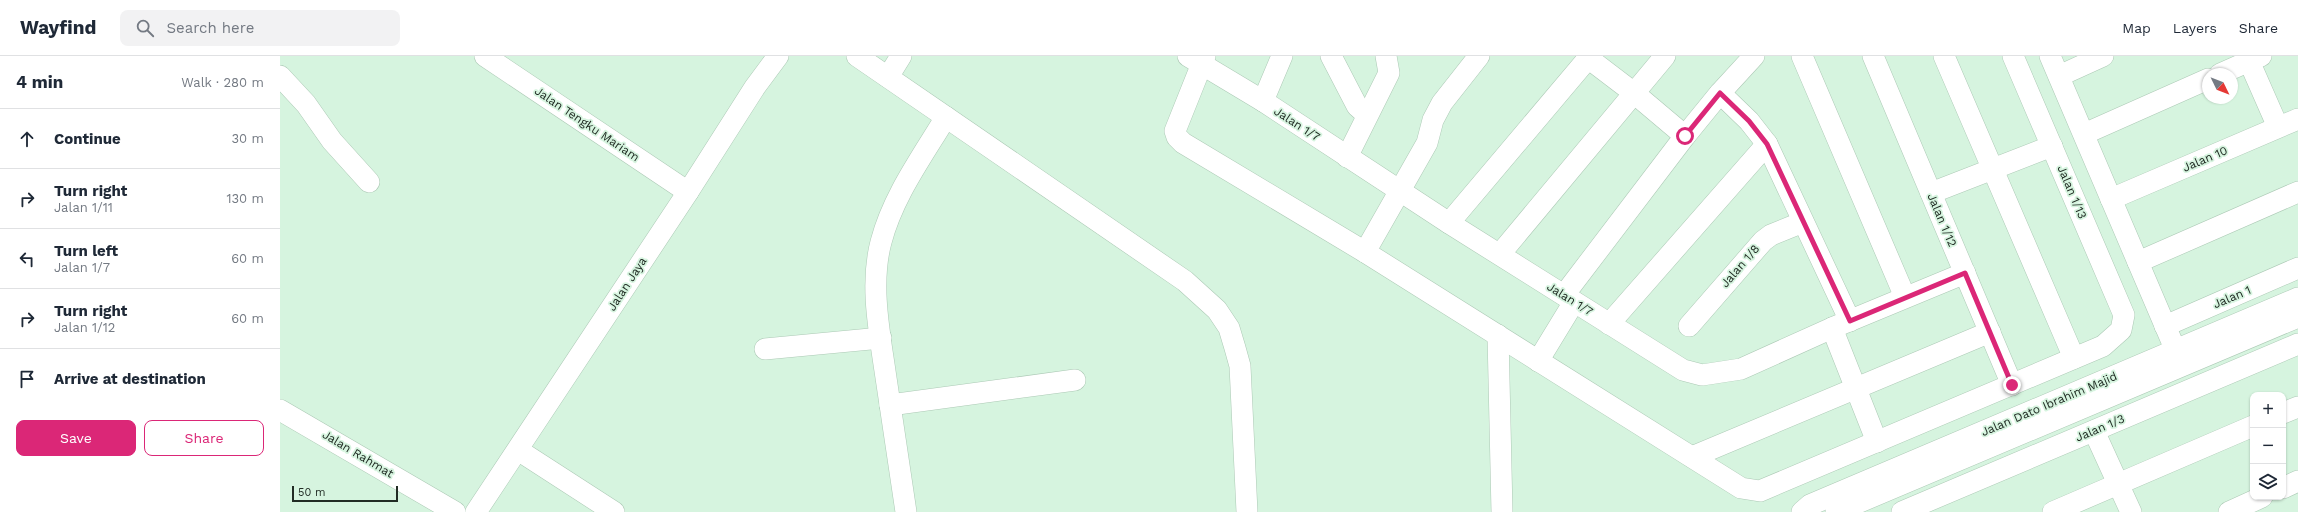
<!DOCTYPE html>
<html lang="en">
<head>
<meta charset="utf-8">
<style>
  :root { --surface:#fff; --page:#f2f2f3; --text:#1f2937; --muted:#747a83; --line:#e0e1e3; --accent:#db2777 }
  body { margin:0; font-family:"Work Sans",sans-serif; background:var(--page); color:var(--text) }
  .controls { position:absolute; right:12px; bottom:12px; display:grid; overflow:hidden; border-radius:8px; box-shadow:0 1px 3px #0004 }
  .controls button { width:36px; height:36px; display:grid; place-items:center; padding:0; border:0; border-bottom:1px solid var(--line); background:var(--surface); color:var(--text); font:20px sans-serif }
  .compass { position:absolute; left:1922px; top:12px; width:36px; height:36px; border-radius:50%; background:var(--surface); box-shadow:0 1px 3px #0004; rotate:133deg }
  .scale { position:absolute; left:12px; bottom:10px; width:106px; box-sizing:border-box; padding-left:4px; border:2px solid #212c24; border-top:0; font-size:11px; line-height:14px; white-space:nowrap; color:#212c24; -webkit-text-stroke:3px #d6f4df; paint-order:stroke }
  .stop { position:absolute; width:12px; height:12px; margin:-9px; border:3px solid #db2777; border-radius:50%; background:#fff }
  .stop.end { background:#db2777; border-color:#fff; box-shadow:0 1px 4px #0008 }
  .list { margin:0; padding:0; list-style:none }
  h2 { display:flex; justify-content:space-between; align-items:center; height:52px; margin:0; padding:0 16px; font-size:17px }
  h2 small { font-size:13px; font-weight:400; color:var(--muted) }
  .list li { display:grid; grid-template-columns:26px 1fr auto; gap:12px; align-items:center; box-sizing:border-box; height:60px; padding:0 16px; border-top:1px solid var(--line) }
  .list b { display:block; font-size:15px; white-space:nowrap }
  .list p { margin:0; font-size:13px; white-space:nowrap; color:var(--muted) }
  .list em { font-size:13px; font-style:normal; color:var(--muted) }
  .actions { display:flex; gap:8px; padding:12px 16px }
  .actions a { flex:1; padding:9px 0; border:1px solid var(--accent); border-radius:8px; text-align:center; font-size:14px; color:var(--accent) }
  .actions .main { background:var(--accent); color:#fff }
  .icon { flex:none; width:22px; height:22px; fill:none; stroke:currentColor; stroke-width:2; stroke-linecap:round; stroke-linejoin:round }
  .map { position:relative; flex:none; width:2018px; height:456px; overflow:hidden }
  header { display:flex; align-items:center; gap:24px; box-sizing:border-box; height:56px; padding:0 20px; background:var(--surface); border-bottom:1px solid var(--line) }
  header strong { font-size:19px }
  nav { display:flex; gap:22px; margin-inline-start:auto; font-size:14px }
  .search { width:280px; height:36px; background:var(--page); display:flex; align-items:center; gap:10px; box-sizing:border-box; padding:0 14px; border-radius:8px; color:var(--muted); font-size:15px }
  main { display:flex }
  aside { flex:1; background:var(--surface) }
  .map>svg:first-child { display:block }
  .lines { fill:none; stroke-linecap:round; stroke-linejoin:round }
  .minor-casing { stroke:#acc9b5; stroke-width:22 }
  .minor { stroke:#fff; stroke-width:21 }
  .route { stroke:#db2777; stroke-width:5 }
  .labels { text-anchor:middle; dominant-baseline:central; stroke-width:3.5; stroke-linejoin:round; paint-order:stroke }
  .street-label { font-size:12px; fill:#212c24; stroke:#d6f4df }
</style>
</head>
<body>
<header>
<strong>Wayfind</strong>
<div class="search"><svg class="icon" aria-label="search" viewBox="0 0 24 24"><circle cx="10" cy="10" r="6"/><path d="M15 15l6 6"/></svg>Search here</div>
<nav><a>Map</a><a>Layers</a><a>Share</a></nav>
</header>
<main>
<aside>
<h2>4 min<small>Walk · 280 m</small></h2>
<ul class="list">
<li><svg class="icon" aria-label="ahead" viewBox="0 0 24 24"><path d="M12 20V5M6 11l6-6 6 6"/></svg><div><b>Continue</b></div><em>30 m</em></li>
<li><svg class="icon" aria-label="right" viewBox="0 0 24 24"><path d="M7 20v-9h11M14 6l5 5-5 5"/></svg><div><b>Turn right</b><p>Jalan 1/11</p></div><em>130 m</em></li>
<li><svg class="icon" aria-label="left" viewBox="0 0 24 24"><path d="M17 20v-9H6M10 6l-5 5 5 5"/></svg><div><b>Turn left</b><p>Jalan 1/7</p></div><em>60 m</em></li>
<li><svg class="icon" aria-label="right" viewBox="0 0 24 24"><path d="M7 20v-9h11M14 6l5 5-5 5"/></svg><div><b>Turn right</b><p>Jalan 1/12</p></div><em>60 m</em></li>
<li><svg class="icon" aria-label="arrive" viewBox="0 0 24 24"><path d="M6 21V4h12l-3 4 3 4H6"/></svg><div><b>Arrive at destination</b></div></li>
</ul>
<div class="actions"><a class="main">Save</a><a>Share</a></div>
</aside>
<div class="map">
<svg width="2018" height="456" viewBox="0 0 2018 456">
  <rect width="100%" height="100%" fill="#d6f4df"/>
  <g class="lines">
    <defs>
      <g id="minor">
        <path d="M205,0L408,136"/>
        <path d="M577,0L905,225L937,254L949,272L955,292L960,310L967,456"/>
        <path d="M908,0L983,45L1169,167L1403,314L1422,319L1461,313L1552,272L1685,217"/>
        <path d="M925,0L895,75L897,81L903,87L1085,196L1461,432L1480,435L1823,290L1841,274L1844,259L1733,0"/>
        <path d="M1051,0L1077,50L1087,59"/>
        <path d="M1522,0L1625,241"/>
        <path d="M1593,0L1732,329"/>
        <path d="M1664,0L1794,302"/>
        <path d="M1770,0L1901,307"/>
        <path d="M1308,2L1354,37L1405,80"/>
        <path d="M1969,5L1998,71"/>
        <path d="M1940,18L1981,0"/>
        <path d="M0,20L26,48L52,85L89,126"/>
        <path d="M1779,20L1823,0"/>
        <path d="M608,21L621,0"/>
        <path d="M1440,37L1469,65L1487,88L1570,265"/>
        <path d="M983,45L1002,0"/>
        <path d="M1804,78L1928,23"/>
        <path d="M1067,101L1109,17L1106,0"/>
        <path d="M1651,137L1772,90"/>
        <path d="M1831,143L2018,63"/>
        <path d="M1169,167L1310,0"/>
        <path d="M1085,196L1147,87L1153,64L1162,47L1199,0"/>
        <path d="M1220,198L1385,0"/>
        <path d="M1858,206L2018,136"/>
        <path d="M1284,239L1405,80L1440,37L1474,0"/>
        <path d="M1329,268L1487,88"/>
        <path d="M1409,270L1483,185L1491,179L1523,166"/>
        <path d="M1885,270L2018,212"/>
        <path d="M1552,272L1597,386"/>
        <path d="M1218,279L1222,456"/>
        <path d="M485,293L601,282"/>
        <path d="M1258,305L1294,246"/>
        <path d="M610,349L795,324"/>
        <path d="M0,354L175,456"/>
        <path d="M2003,357L2018,351"/>
        <path d="M1814,375L1851,456"/>
        <path d="M238,394L334,456"/>
        <path d="M1412,401L1710,276"/>
        <path d="M2003,432L2018,425"/>
        <path d="M196,456L408,136L475,31L498,0"/>
        <path d="M626,456C619,409 612,362 605,315C599,274 590,227 601,186C613,140 642,101 666,61"/>
        <path d="M1522,456L1530,449L2018,242"/>
        <path d="M1556,456L2018,261"/>
        <path d="M1622,456L2018,288"/>
        <path d="M1773,456L1973,370"/>
        <path d="M1949,456L1982,441"/>
      </g>
    </defs>
    <use href="#minor" class="minor-casing"/>
    <use href="#minor" class="minor"/>
  </g>
  <g class="lines">
    <path class="route" d="M1405,80L1440,37L1469,65L1487,88L1570,265L1685,217L1732,329"/>
  </g>
  <g class="labels">
    <g class="street-label">
      <text transform="translate(307 68) rotate(34)">Jalan Tengku Mariam</text>
      <text transform="translate(1017 68) rotate(33)">Jalan 1/7</text>
      <text transform="translate(1925 103) rotate(-23)">Jalan 10</text>
      <text transform="translate(1792 136) rotate(67)">Jalan 1/13</text>
      <text transform="translate(1662 164) rotate(67)">Jalan 1/12</text>
      <text transform="translate(1460 210) rotate(-49)">Jalan 1/8</text>
      <text transform="translate(347 228) rotate(-57)">Jalan Jaya</text>
      <text transform="translate(1952 241) rotate(-23)">Jalan 1</text>
      <text transform="translate(1290 243) rotate(32)">Jalan 1/7</text>
      <text transform="translate(1769 348) rotate(-23)">Jalan Dato Ibrahim Majid</text>
      <text transform="translate(1820 372) rotate(-23)">Jalan 1/3</text>
      <text transform="translate(78 398) rotate(31)">Jalan Rahmat</text>
    </g>
  </g>
</svg>
<div class="controls">
<button>+</button>
<button>−</button>
<button><svg class="icon" aria-label="layers" viewBox="0 0 24 24"><path d="M12 4l9 5-9 5-9-5zM3 14l9 5 9-5"/></svg></button>
</div>
<svg class="compass" viewBox="-18 -18 36 36"><path d="M0-13l5 13h-10z" fill="#e53935"/><path d="M0 13l5-13h-10z" fill="#747a83"/></svg>
<div class="scale">50 m</div>
<div class="stop" style="left:1405px;top:80px"></div>
<div class="stop end" style="left:1732px;top:329px"></div>
</div>
</main>
</body>
</html>
